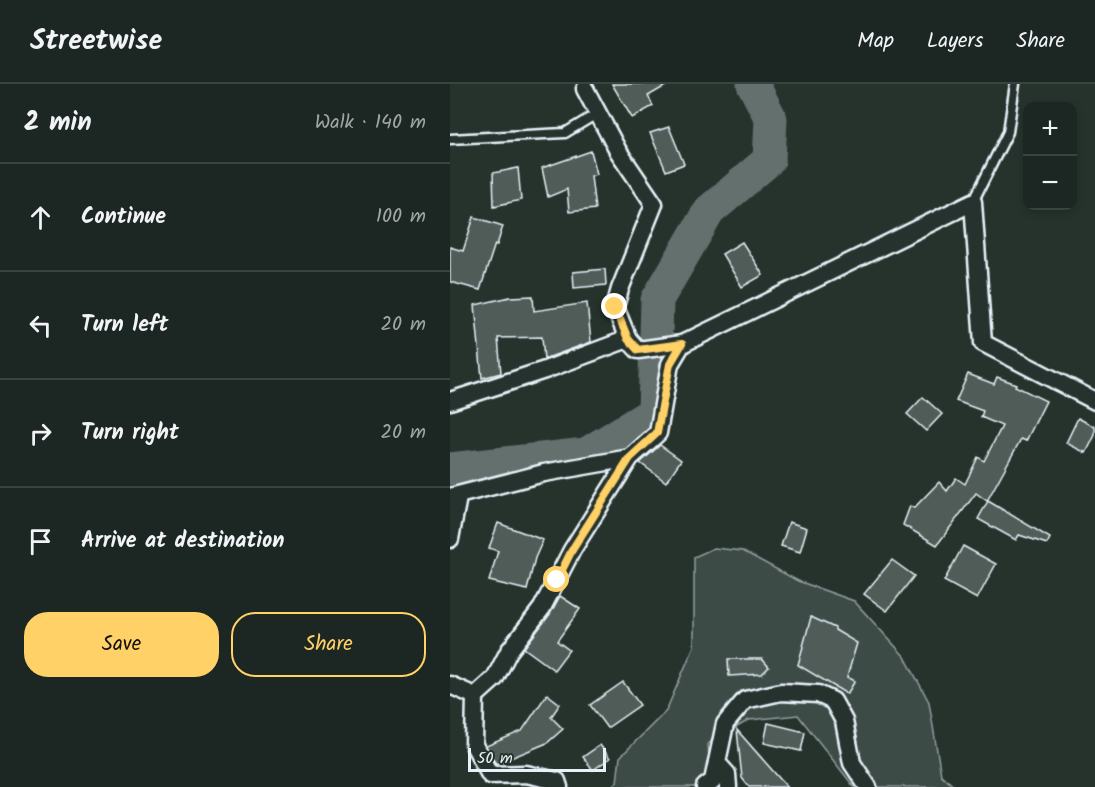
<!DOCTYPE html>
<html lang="en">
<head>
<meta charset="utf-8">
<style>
  :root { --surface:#1c2622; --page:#252e2a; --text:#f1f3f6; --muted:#a0a5a5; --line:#3a4340; --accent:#ffd166 }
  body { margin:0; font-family:Kalam,sans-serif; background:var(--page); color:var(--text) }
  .controls { position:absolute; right:18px; top:18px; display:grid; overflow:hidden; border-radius:12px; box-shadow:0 3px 9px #0003 }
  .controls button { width:54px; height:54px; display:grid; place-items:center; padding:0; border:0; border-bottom:2px solid var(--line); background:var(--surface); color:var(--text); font:30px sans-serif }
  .scale { position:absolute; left:18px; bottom:15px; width:138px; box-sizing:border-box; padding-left:6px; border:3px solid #e8f1f8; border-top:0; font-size:16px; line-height:21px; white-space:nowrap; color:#e8f1f8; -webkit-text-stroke:4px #26332d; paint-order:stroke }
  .stop { position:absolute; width:18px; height:18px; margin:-14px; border:4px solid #ffd166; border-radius:50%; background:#fff }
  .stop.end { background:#ffd166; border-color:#fff; box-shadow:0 2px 6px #0008 }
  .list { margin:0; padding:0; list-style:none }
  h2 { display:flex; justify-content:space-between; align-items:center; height:78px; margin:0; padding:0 24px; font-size:26px }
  h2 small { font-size:20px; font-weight:400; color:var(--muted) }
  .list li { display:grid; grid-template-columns:39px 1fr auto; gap:18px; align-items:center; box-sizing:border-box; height:108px; padding:0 24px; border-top:2px solid var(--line) }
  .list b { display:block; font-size:22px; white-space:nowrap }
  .list em { font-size:20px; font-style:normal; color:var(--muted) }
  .actions { display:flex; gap:12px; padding:18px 24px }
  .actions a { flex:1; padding:14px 0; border:2px solid var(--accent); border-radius:24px; text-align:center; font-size:21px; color:var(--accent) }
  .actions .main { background:var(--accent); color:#111 }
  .icon { flex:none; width:33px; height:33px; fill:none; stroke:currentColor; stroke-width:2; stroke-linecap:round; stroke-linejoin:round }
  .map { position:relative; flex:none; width:645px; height:703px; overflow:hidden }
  header { display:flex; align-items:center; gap:36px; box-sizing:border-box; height:84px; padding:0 30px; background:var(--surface); border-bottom:2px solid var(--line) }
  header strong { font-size:28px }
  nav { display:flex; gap:33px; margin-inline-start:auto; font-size:21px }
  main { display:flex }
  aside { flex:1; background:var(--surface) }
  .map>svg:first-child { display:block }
  .green { fill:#3e4b47; stroke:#939ea0; stroke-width:1.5 }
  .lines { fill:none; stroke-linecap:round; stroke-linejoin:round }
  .river { stroke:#636f6d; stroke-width:33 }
  .building { fill:#505c59; stroke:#e8f1f8; stroke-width:1.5 }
  .lane-casing { stroke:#e8f1f8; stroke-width:13 }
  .street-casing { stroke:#e8f1f8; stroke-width:21 }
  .lane { stroke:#26332d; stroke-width:8 }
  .street { stroke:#26332d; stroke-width:16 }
  .route { stroke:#ffd166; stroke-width:8 }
</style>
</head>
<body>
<header>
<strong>Streetwise</strong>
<nav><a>Map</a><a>Layers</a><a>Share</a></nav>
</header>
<main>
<aside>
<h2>2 min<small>Walk · 140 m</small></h2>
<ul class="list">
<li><svg class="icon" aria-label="ahead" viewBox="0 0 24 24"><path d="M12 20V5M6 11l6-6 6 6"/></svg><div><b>Continue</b></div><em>100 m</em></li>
<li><svg class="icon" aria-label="left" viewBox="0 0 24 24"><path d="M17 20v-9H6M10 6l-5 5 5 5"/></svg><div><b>Turn left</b></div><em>20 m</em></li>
<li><svg class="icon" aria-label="right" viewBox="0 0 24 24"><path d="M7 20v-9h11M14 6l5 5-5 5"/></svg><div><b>Turn right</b></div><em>20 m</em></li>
<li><svg class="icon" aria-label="arrive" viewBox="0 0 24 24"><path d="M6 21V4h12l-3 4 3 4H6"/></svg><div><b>Arrive at destination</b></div></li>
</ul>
<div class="actions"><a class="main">Save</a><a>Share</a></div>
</aside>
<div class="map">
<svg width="645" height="703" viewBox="0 0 645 703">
  <rect width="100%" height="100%" fill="#26332d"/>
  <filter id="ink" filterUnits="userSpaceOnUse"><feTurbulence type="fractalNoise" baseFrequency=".0167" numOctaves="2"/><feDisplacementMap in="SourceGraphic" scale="12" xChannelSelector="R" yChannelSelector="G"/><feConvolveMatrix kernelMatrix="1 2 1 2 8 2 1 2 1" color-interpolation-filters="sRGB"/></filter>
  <g filter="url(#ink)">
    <path class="green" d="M264,464L293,467L348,497L404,517L455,573L479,618L491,691L505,703H404L348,631L299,636L258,660L261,703H161L167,698L170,673L216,627L244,562V473Z"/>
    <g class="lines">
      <path class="river" d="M0,385L136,370L204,328L207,216L259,127L319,76L321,35L303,0"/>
    </g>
    <g class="building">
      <path d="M162,0H219L198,12L203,22L182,34Z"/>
      <path d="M219,43L234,80L216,87L200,49Z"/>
      <path d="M141,67L147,90L141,92L145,125L119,128L117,105L98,113L92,84Z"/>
      <path d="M68,84L71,116L44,122L43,89Z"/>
      <path d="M24,133L53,142L47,161L45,160L30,206L0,198V163L13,167Z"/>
      <path d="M292,158L313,191L292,203L272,170Z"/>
      <path d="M155,185L156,201L124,204L123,188Z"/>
      <path d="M83,212L84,227L137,219L141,258L94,275L92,253L48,254L51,289L32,294L25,221L60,213Z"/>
      <path d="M518,290L544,300L547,293L566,300L565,302L596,317L576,357L571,355L537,417L526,409L487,461L453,441L460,422L464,424L489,398L497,407L506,394L515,400L528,373L534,377L552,342L531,333L533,327L506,317Z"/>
      <path d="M473,313L492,330L476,347L457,330Z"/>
      <path d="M628,334L645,343V351L636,369L616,359Z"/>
      <path d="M210,361L231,376L216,398L190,379Z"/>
      <path d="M538,417L600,454L597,460L569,451L566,456L528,435Z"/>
      <path d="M339,438L357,444L350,468L331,462Z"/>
      <path d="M48,439L93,456L85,474L77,506L39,497L48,467L39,464Z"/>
      <path d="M513,462L546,480L527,515L494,497Z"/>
      <path d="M442,476L464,492L437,527L414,510Z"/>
      <path d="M110,512L130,525L107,557L119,566L104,586L74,564L100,530Z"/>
      <path d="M361,533L385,544V546L407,559L397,593L405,597L397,610L348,581Z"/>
      <path d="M278,575H312L319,583L312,590L279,592Z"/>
      <path d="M173,598L190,621L157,644L140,621Z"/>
      <path d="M97,610L110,620L101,633L113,645L97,659L46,680L36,662L72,647Z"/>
      <path d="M318,639L355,648L351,667L314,659Z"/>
      <path d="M287,646L337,703H299L292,694Z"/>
      <path d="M150,661L160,674L143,686L133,673Z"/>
    </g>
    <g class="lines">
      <defs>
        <g id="lane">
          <path d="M0,55L115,49L148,29"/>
          <path d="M523,118L558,48L565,0"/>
        </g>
        <g id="street">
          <path d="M135,5L168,67L204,120L170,205L165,223L178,255"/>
          <path d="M0,317L95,286L178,255L188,266L232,260L523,118L533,259L645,317"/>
          <path d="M0,413L94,389L180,374"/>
          <path d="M0,455L8,413"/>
          <path d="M0,601L25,612L45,594L59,567L92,524L122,466L180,374L208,349L220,280L232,260"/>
          <path d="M25,612L24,661L40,691L76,690L107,697L109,703"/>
          <path d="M267,679L277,690L278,703"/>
          <path d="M255,703L263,697L275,640L295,616L331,608L368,610L383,617L394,637L402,679L418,703"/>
        </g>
      </defs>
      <use href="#lane" class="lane-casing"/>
      <use href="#street" class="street-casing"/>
      <use href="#lane" class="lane"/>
      <use href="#street" class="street"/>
    </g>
  </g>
  <g class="lines" filter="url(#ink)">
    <path class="route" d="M107,496L122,466L180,374L207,349L220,280L232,260L188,266L178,255L165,223"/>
  </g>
</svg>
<div class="controls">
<button>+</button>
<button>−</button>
</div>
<div class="scale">50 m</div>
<div class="stop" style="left:107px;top:496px"></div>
<div class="stop end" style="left:165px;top:223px"></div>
</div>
</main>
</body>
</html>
